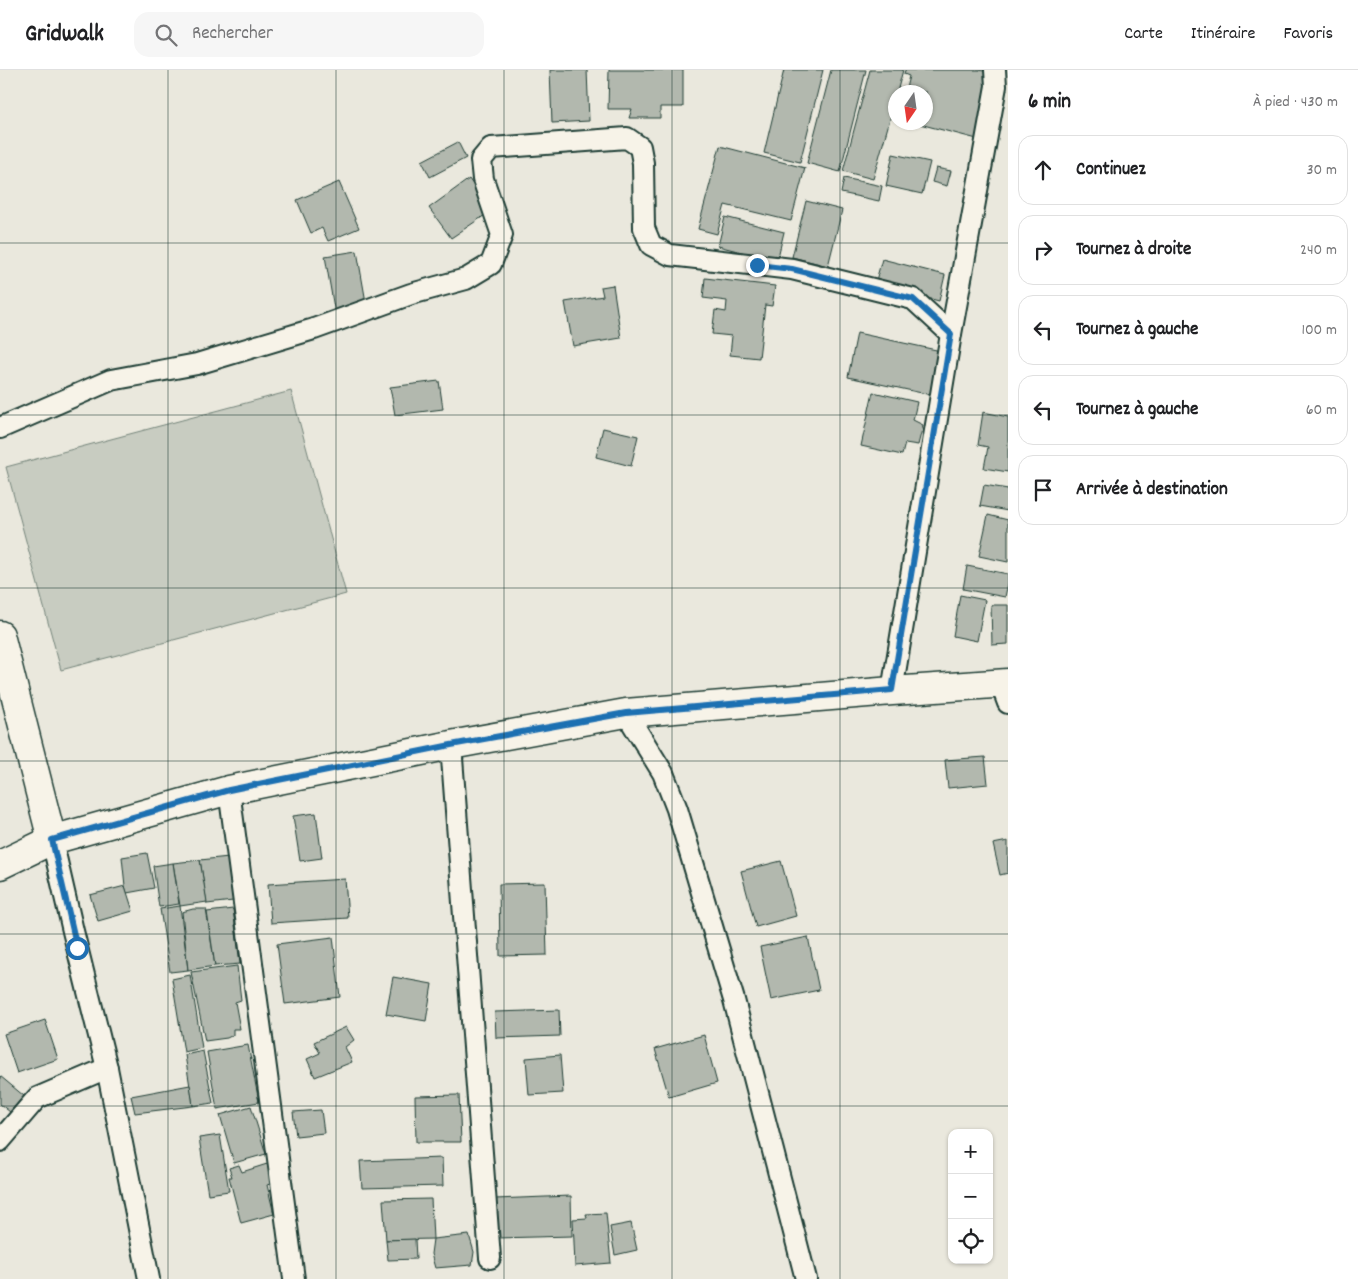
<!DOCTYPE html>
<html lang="fr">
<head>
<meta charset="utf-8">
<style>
  :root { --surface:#fff; --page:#f6f6f6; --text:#202124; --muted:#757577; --line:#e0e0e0 }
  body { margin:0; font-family:Dekko,sans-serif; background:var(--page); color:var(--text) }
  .controls { position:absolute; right:15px; bottom:15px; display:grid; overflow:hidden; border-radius:10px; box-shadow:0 1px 4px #0004 }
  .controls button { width:45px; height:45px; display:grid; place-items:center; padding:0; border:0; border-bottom:1px solid var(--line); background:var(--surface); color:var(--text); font:25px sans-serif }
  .compass { position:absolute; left:888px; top:15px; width:45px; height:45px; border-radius:50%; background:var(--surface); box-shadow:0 1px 4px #0004; rotate:193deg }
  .stop { position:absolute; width:15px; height:15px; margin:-11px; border:4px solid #1f6fb2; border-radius:50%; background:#fff }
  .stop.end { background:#1f6fb2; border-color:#fff; box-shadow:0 1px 5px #0008 }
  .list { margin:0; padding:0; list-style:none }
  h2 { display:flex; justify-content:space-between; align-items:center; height:65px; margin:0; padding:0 20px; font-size:21px }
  h2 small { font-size:16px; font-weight:400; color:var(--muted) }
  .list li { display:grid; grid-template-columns:32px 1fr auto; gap:15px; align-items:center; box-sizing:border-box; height:70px; margin:0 10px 10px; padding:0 10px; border:1px solid var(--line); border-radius:15px }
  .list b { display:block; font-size:19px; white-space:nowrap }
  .list em { font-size:16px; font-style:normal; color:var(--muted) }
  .icon { flex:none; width:28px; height:28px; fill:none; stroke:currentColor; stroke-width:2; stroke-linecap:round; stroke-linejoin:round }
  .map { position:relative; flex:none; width:1008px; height:1209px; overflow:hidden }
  header { display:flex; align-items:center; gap:30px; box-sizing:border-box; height:70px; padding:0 25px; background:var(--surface); border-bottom:1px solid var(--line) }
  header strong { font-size:24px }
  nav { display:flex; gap:28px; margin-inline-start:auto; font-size:18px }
  .search { width:350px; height:45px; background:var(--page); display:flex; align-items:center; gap:12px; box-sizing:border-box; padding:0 18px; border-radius:15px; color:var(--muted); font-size:19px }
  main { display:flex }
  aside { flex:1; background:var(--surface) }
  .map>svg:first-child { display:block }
  .green { fill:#c8ccc1; stroke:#74847a }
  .building { fill:#b2b8ae; stroke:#1f3d34 }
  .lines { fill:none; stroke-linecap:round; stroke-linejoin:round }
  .street-casing { stroke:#1f3d34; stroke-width:24 }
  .secondary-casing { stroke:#1f3d34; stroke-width:31 }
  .primary-casing { stroke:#1f3d34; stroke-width:31 }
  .street { stroke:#f7f3e8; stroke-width:20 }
  .secondary { stroke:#f7f3e8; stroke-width:28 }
  .primary { stroke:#f7f3e8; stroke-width:28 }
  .route { stroke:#1f6fb2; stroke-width:6 }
  .grid { fill:none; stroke:#1f3d34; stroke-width:1; stroke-opacity:0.55 }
</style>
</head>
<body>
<header>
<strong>Gridwalk</strong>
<div class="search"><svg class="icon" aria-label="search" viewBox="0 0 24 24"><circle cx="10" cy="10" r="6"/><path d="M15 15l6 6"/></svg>Rechercher</div>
<nav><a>Carte</a><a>Itinéraire</a><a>Favoris</a></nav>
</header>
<main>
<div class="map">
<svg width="1008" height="1209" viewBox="0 0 1008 1209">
  <rect width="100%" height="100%" fill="#eae8dd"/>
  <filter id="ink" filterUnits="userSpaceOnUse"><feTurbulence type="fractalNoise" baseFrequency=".02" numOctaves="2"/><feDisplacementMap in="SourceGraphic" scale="10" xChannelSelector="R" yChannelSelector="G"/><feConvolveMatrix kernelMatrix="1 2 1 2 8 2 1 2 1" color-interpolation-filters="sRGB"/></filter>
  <g filter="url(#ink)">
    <path class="green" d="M291,321L346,524L61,600L6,397Z"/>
    <g class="building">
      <path d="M550,0H587L589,51L552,53Z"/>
      <path d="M609,0H683V37H660V48H629L632,39H608Z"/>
      <path d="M784,0H823L800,92L764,83Z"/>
      <path d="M831,0H866L840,102L807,93Z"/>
      <path d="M870,0H903L897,22H896V28L873,109L843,101Z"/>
      <path d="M905,0H979L993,3L977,69L912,52H926V22H905L909,6L904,4Z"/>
      <path d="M458,72L466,88L430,107L422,91Z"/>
      <path d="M720,76L805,98L791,151L725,135L717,164L698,159Z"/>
      <path d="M893,84L930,92L922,124L886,116Z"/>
      <path d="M936,98L951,101L947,116L932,112Z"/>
      <path d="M844,108L882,116L879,131L841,123Z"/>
      <path d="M469,109L491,141L451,168L429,138Z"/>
      <path d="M339,112L359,158L328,171L322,158L311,163L297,130Z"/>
      <path d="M806,131L842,140L828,196L792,187Z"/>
      <path d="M725,147L784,162L777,191L718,176Z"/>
      <path d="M357,181L367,238L335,244L325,186Z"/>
      <path d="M882,189L945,205L939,231L875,214Z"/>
      <path d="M705,208L775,216L772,236L765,235L759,288L730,285L732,266L712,264L715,240L726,242L727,231L703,228Z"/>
      <path d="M613,215L621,268L573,276L565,232L603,226L601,217Z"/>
      <path d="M857,263L941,281L931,325L848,307Z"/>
      <path d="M439,311L443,339L395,345L390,317Z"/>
      <path d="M873,322L917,332L913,350L923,355L918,375L905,373L902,385L861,376Z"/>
      <path d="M983,342L1008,347V402L984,398L988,377L978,375Z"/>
      <path d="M603,358L638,366L631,396L596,387Z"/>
      <path d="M984,415L1008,419V441L980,436Z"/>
      <path d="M988,445L1008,450V492L979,486Z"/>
      <path d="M967,496L1008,504V513L1005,527L963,519Z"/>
      <path d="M960,525L985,530L977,571L953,566Z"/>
      <path d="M991,535H1008V574L992,575Z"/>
      <path d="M985,687L988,714L948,718L945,690Z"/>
      <path d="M316,743L322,788L300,791L293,746Z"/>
      <path d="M1008,771V803L1000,805L993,774Z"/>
      <path d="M147,783L154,818L127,823L125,816L122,787Z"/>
      <path d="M229,787L233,831L207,834L200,790Z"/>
      <path d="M200,790L207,832L180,836L173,793Z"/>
      <path d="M781,791L796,846L756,857L741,801Z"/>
      <path d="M173,793L179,834L159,837L153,796Z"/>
      <path d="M345,809L348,848L271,853L268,814Z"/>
      <path d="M545,813L547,885L500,886L499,814Z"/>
      <path d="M125,816L133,841L98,851L90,825Z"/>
      <path d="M180,836L188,900L170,902L160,839Z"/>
      <path d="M193,839H206L215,896L188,900L182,842Z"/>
      <path d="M233,839L240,894L215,896L207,842Z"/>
      <path d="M333,867L340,927L285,934L277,874Z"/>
      <path d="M808,867L819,920L771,930L760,877Z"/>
      <path d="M237,896L241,930L235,932L240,959H233V965L227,968L205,971L191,902Z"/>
      <path d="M190,905L202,978L184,982L172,909Z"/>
      <path d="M393,907L432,914L426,951L386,944Z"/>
      <path d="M559,940L560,966L496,968L495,942Z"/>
      <path d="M45,950L58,989L17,1003L4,964Z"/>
      <path d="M346,957L354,970L345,977L352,992L315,1007L307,989L320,983L314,972Z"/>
      <path d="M704,965L717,1013L669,1027L655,979Z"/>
      <path d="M248,975L259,1032L217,1039L207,982Z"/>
      <path d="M203,981L213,1033L193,1036L185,985Z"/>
      <path d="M560,985L563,1023L529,1025L526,988Z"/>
      <path d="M0,1006L24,1026L10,1042L0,1034Z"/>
      <path d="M190,1015L193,1036L135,1043L131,1026Z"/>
      <path d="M459,1025L461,1072H416L415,1026Z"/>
      <path d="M251,1036L266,1084L234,1093L220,1045Z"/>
      <path d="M321,1040L324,1063L296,1066L293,1042Z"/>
      <path d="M220,1065L229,1121L208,1124L199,1068Z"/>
      <path d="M442,1088L443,1116L362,1118L360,1091Z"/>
      <path d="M267,1094L273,1113L267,1115L274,1144L241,1153L229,1107H232L229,1098L239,1095L242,1102Z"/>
      <path d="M571,1126L572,1166L497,1168L495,1129Z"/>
      <path d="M431,1129L433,1169L386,1170L383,1130Z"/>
      <path d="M606,1143L611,1193L575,1196L573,1149L587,1148L586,1144Z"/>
      <path d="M631,1153L637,1180L615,1185L610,1157Z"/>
      <path d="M469,1165L474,1182L472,1195L435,1198L431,1184L433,1169Z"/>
      <path d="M415,1169L416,1189L388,1190L386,1170Z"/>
    </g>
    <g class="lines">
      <defs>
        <g id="street">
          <path d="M0,358L111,310L197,294L314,259L411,224L466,209L491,194L502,165L483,109L481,90L491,78L627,68L640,77L643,93L644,158L651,175L670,185L792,199L913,229L951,264"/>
          <path d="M1001,614L1008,633"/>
          <path d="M892,621L951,264L996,16L995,0"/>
          <path d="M626,643L663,703L677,739L734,930L806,1209"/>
          <path d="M451,675L490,1188"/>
          <path d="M229,720L294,1209"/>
          <path d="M52,770L73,861L107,998L149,1209"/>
          <path d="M0,1071L37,1028L107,998"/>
        </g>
        <path id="secondary" d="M0,795L52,770L229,720L451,675L626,643L892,621L1008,613"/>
        <path id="primary" d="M0,565L52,770"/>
      </defs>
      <use href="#street" class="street-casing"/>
      <use href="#secondary" class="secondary-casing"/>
      <use href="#primary" class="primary-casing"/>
      <use href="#street" class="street"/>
      <use href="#secondary" class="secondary"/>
      <use href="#primary" class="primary"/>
    </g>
  </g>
  <g class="lines" filter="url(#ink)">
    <path class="route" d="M77,878L52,770L229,720L451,675L626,643L892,620L951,264L913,229L792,199L757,195"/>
  </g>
  <path class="grid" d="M168,0V1209M336,0V1209M504,0V1209M672,0V1209M840,0V1209M0,173H1008M0,345H1008M0,518H1008M0,691H1008M0,864H1008M0,1036H1008"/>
</svg>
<div class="controls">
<button>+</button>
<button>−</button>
<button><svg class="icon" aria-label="locate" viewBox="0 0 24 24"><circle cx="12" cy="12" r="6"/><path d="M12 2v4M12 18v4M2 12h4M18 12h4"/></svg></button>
</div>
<svg class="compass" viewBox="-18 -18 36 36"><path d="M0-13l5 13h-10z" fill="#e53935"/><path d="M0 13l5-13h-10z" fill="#757577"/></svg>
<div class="stop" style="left:77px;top:878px"></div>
<div class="stop end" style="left:757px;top:195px"></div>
</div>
<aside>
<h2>6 min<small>À pied · 430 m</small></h2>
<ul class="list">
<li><svg class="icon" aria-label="ahead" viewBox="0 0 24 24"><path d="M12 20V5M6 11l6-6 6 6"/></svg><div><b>Continuez</b></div><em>30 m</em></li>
<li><svg class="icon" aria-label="right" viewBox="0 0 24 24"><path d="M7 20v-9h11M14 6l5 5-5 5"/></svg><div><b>Tournez à droite</b></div><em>240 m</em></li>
<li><svg class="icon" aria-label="left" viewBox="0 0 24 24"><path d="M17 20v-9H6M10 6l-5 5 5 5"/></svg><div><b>Tournez à gauche</b></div><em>100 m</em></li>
<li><svg class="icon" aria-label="left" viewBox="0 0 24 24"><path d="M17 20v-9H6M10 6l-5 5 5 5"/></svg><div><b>Tournez à gauche</b></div><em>60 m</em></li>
<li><svg class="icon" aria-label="arrive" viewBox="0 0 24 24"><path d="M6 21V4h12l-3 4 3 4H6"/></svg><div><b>Arrivée à destination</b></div></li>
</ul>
</aside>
</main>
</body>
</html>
